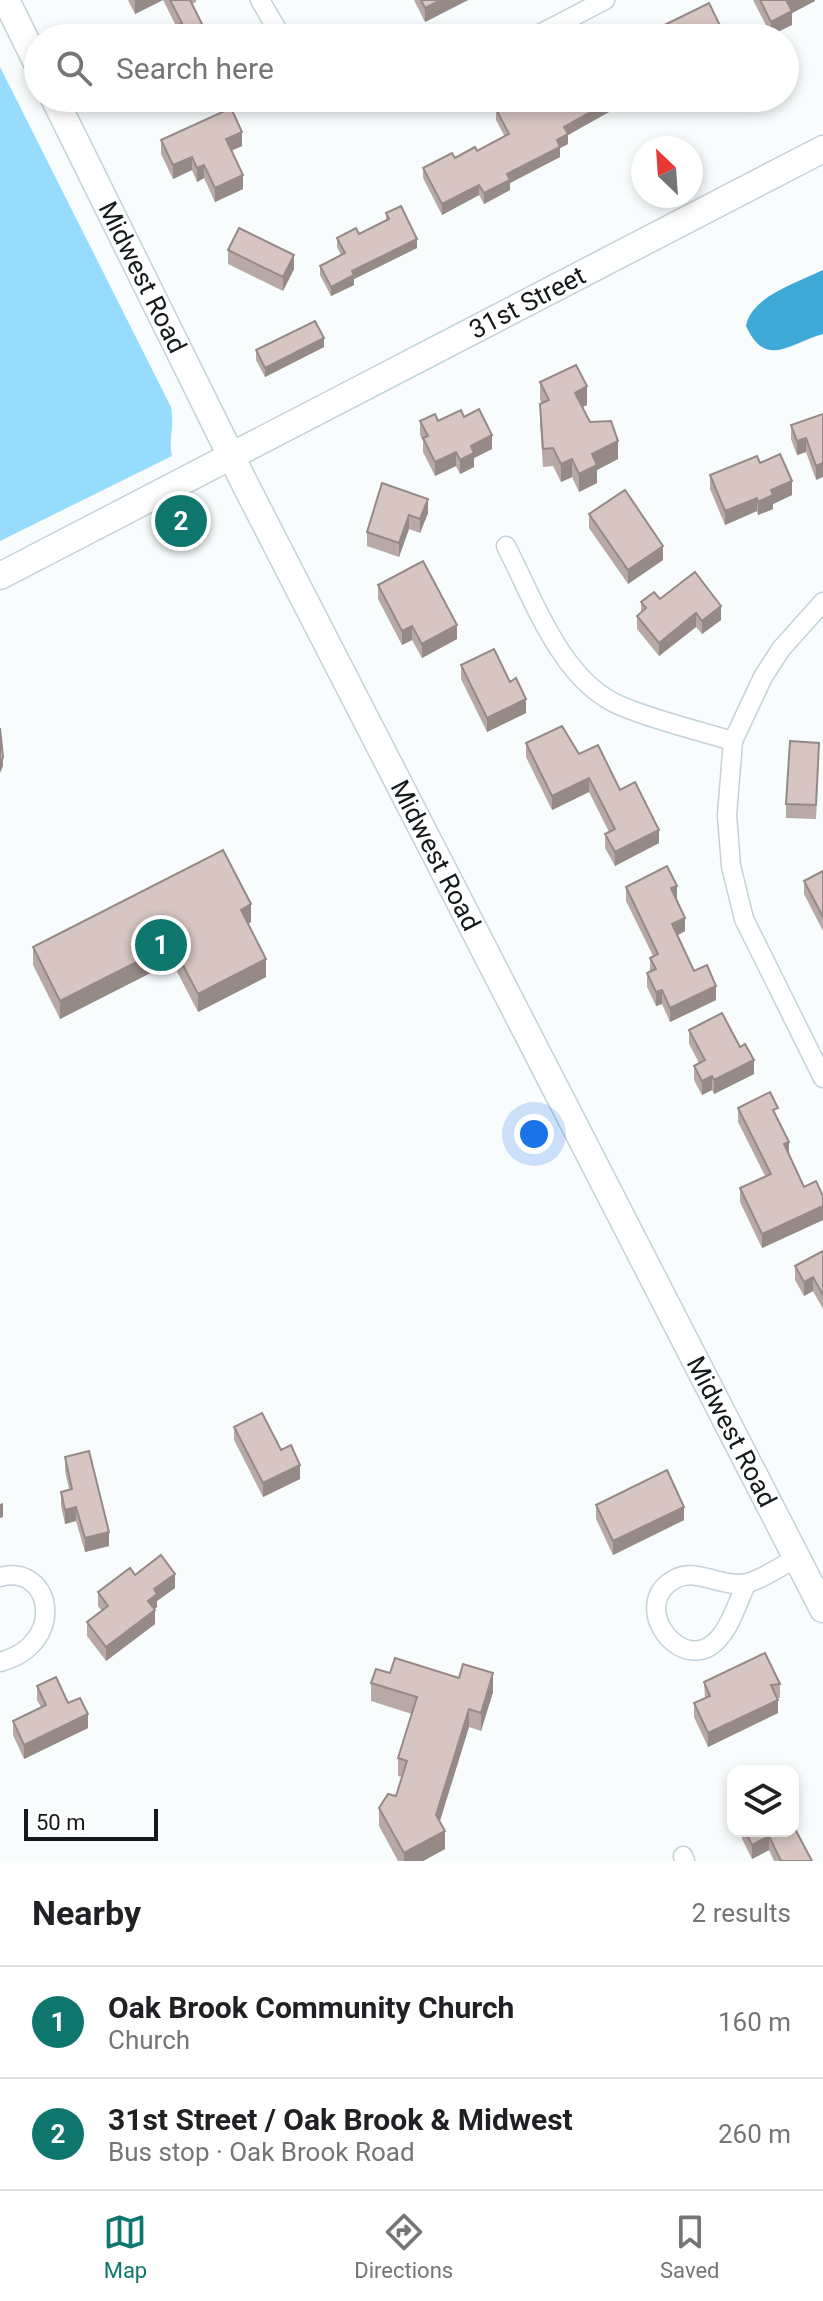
<!DOCTYPE html>
<html lang="en">
<head>
<meta charset="utf-8">
<style>
  :root { --surface:#fff; --page:#f6f6f6; --text:#202124; --muted:#757577; --line:#e0e0e0; --accent:#0f766e }
  body { margin:0; font-family:Roboto,sans-serif; background:var(--page); color:var(--text) }
  .controls { position:absolute; right:24px; bottom:24px; display:grid; overflow:hidden; border-radius:16px; box-shadow:0 4px 12px #0003 }
  .controls button { width:72px; height:72px; display:grid; place-items:center; padding:0; border:0; border-bottom:2px solid var(--line); background:var(--surface); color:var(--text); font:40px sans-serif }
  .compass { position:absolute; left:631px; top:136px; width:72px; height:72px; border-radius:50%; background:var(--surface); box-shadow:0 4px 12px #0003; rotate:335deg }
  .scale { position:absolute; left:24px; bottom:20px; width:134px; box-sizing:border-box; padding-left:8px; border:4px solid #14191c; border-top:0; font-size:22px; line-height:28px; white-space:nowrap; color:#14191c; -webkit-text-stroke:6px #fff; paint-order:stroke }
  .you { position:absolute; left:534px; top:1134px; width:28px; height:28px; margin:-20px; border:6px solid #fff; border-radius:50%; background:#1a73e8; box-shadow:0 0 0 12px #1a73e833 }
  .badge { display:grid; place-items:center; width:52px; height:52px; border-radius:50%; background:var(--accent); color:#fff; font-size:26px; font-weight:700 }
  .pin { position:absolute; translate:-50% -50%; border:4px solid #fff; box-shadow:0 2px 8px #0006 }
  .list { margin:0; padding:0; list-style:none }
  h2 { display:flex; justify-content:space-between; align-items:center; height:104px; margin:0; padding:0 32px; font-size:34px }
  h2 small { font-size:26px; font-weight:400; color:var(--muted) }
  .list li { display:grid; grid-template-columns:52px 1fr auto; gap:24px; align-items:center; box-sizing:border-box; height:112px; padding:0 32px; border-top:2px solid var(--line) }
  .list b { display:block; font-size:30px; white-space:nowrap }
  .list p { margin:0; font-size:26px; white-space:nowrap; color:var(--muted) }
  .list em { font-size:26px; font-style:normal; color:var(--muted) }
  .icon { flex:none; width:44px; height:44px; fill:none; stroke:currentColor; stroke-width:2; stroke-linecap:round; stroke-linejoin:round }
  .map { position:relative; flex:none; width:823px; height:1861px; overflow:hidden }
  .search { position:absolute; background:var(--surface); box-shadow:0 4px 12px #0003; left:24px; right:24px; top:24px; height:88px; display:flex; align-items:center; gap:20px; box-sizing:border-box; padding:0 28px; border-radius:44px; color:var(--muted); font-size:30px }
  .sheet { height:328px; background:var(--surface) }
  nav { display:flex; justify-content:space-around; align-items:center; box-sizing:border-box; height:112px; border-top:2px solid var(--line); background:var(--surface); font-size:22px; color:var(--muted) }
  nav a { display:grid; justify-items:center; gap:4px }
  nav .on { color:var(--accent) }
  .map>svg:first-child { display:block }
  .green { fill:#98dcfd }
  .water { fill:#3faad7 }
  .lines { fill:none; stroke-linecap:round; stroke-linejoin:round }
  .minor-casing { stroke:#c3d2da; stroke-width:21 }
  .secondary-casing { stroke:#c3d2da; stroke-width:29 }
  .minor { stroke:#fff; stroke-width:18 }
  .secondary { stroke:#fff; stroke-width:26 }
  .wall { fill:#b8a9a6 }
  .shaded-wall { fill:#968a87 }
  .building { fill:#d6c5c1; stroke:#968a87; stroke-width:2 }
  .labels { text-anchor:middle; dominant-baseline:central; stroke-width:6; stroke-linejoin:round; paint-order:stroke }
  .street-label { font-size:26px; fill:#14191c; stroke:#fff }
</style>
</head>
<body>
<div class="map">
<svg width="823" height="1861" viewBox="0 0 823 1861">
  <rect width="100%" height="100%" fill="#f8fcfd"/>
  <path class="green" d="M0,67L171,407C175,425 168,438 172,456L0,541Z"/>
  <path class="water" d="M823,270V334C788,344 766,369 746,326C751,296 799,282 823,270Z"/>
  <g class="lines">
    <defs>
      <g id="minor">
        <path d="M260,0L282,38"/>
        <path d="M532,38L605,0"/>
        <path d="M506,546C534,600 561,681 621,706C657,721 696,730 733,741"/>
        <path d="M823,602L781,649L763,677L733,741L727,815L731,866L744,919L823,1078"/>
        <path d="M0,1577C52,1563 68,1644 0,1662"/>
        <path d="M747,1583C738,1600 732,1624 719,1638C684,1680 626,1605 675,1579C697,1567 723,1589 747,1583C761,1580 783,1565 796,1558"/>
        <path d="M683,1856L685,1861"/>
      </g>
      <g id="secondary">
        <path d="M6,0L38,65"/>
        <path id="s1" d="M54,98L246,486L823,1609"/>
        <path id="s2" d="M0,576L823,149"/>
      </g>
    </defs>
    <use href="#minor" class="minor-casing"/>
    <use href="#secondary" class="secondary-casing"/>
    <use href="#minor" class="minor"/>
    <use href="#secondary" class="secondary"/>
  </g>
  <g class="wall">
    <path d="M128,0H163L135,14Z"/>
    <path d="M163,0H196V2L192,4L209,38H158V35L176,26Z"/>
    <path d="M414,0H468L425,22Z"/>
    <path d="M753,0H815V1L792,13V25L771,35Z"/>
    <path d="M171,98H198L176,109Z"/>
    <path d="M625,98V103L568,135V144L560,148V157L510,183V190L484,204L479,195L442,215L423,178V168L477,151L505,137L496,120V109L509,102V100L542,104L555,108Z"/>
    <path d="M161,140L242,146L231,151L243,189L215,202L204,178L197,182L192,170L173,179L161,154Z"/>
    <path d="M386,213L417,248L354,279V285L331,296L320,275V266L341,255L337,247V238L359,234L386,220Z"/>
    <path d="M228,250L294,269L283,291L228,264Z"/>
    <path d="M324,347L265,377L256,360V350Z"/>
    <path d="M540,382L587,405L582,407L590,422L618,459L597,470V483L579,492L572,477L561,482L553,466L543,467L540,423V404H542L540,400Z"/>
    <path d="M823,414L816,480L806,452L797,455L791,439V425Z"/>
    <path d="M464,417L492,449L474,458V467L460,474L456,466L435,476L423,452V441L420,435V421H438Z"/>
    <path d="M760,463L792,495L773,504V509L758,515L757,511L725,525L710,489V475Z"/>
    <path d="M382,483L428,513L420,533L409,529L399,557L367,546V532Z"/>
    <path d="M589,514L663,560L628,584L589,528Z"/>
    <path d="M378,585L457,639L422,658L412,640L402,645L378,599Z"/>
    <path d="M660,599L721,620L702,634L696,627L659,656L637,629V616L641,612V602Z"/>
    <path d="M461,665L510,682L526,713L487,732L461,679Z"/>
    <path d="M526,743L579,754L620,790L659,843L615,866L605,848V834L609,832L589,792L552,810L526,757Z"/>
    <path d="M819,757L816,819L786,818V804Z"/>
    <path d="M823,871V931L804,894V881Z"/>
    <path d="M626,887L677,900L685,931L677,936L694,971L716,1000L670,1022L662,1004L656,1006L647,987V973L650,971V958L653,956L626,901Z"/>
    <path d="M251,922L248,924L266,977L198,1012L172,962L60,1019L33,965V947Z"/>
    <path d="M689,1030L754,1074L714,1094L712,1090L702,1095L694,1080V1066L699,1063L689,1044Z"/>
    <path d="M738,1108L778,1118L789,1156L804,1187L823,1196V1220L762,1248L740,1202V1188L765,1176L738,1122Z"/>
    <path d="M823,1251V1309L813,1291L804,1296L795,1280V1266Z"/>
    <path d="M234,1427L281,1450L300,1479L263,1497L234,1440Z"/>
    <path d="M65,1457L109,1546L85,1552L76,1521L65,1524L61,1506V1492L69,1489L65,1471Z"/>
    <path d="M596,1505L684,1520L613,1555L596,1519Z"/>
    <path d="M135,1575L175,1588L157,1601V1607L154,1609L155,1624L106,1661L87,1636V1622L102,1611L98,1606V1592Z"/>
    <path d="M390,1673L493,1692L481,1731L469,1727L440,1821L445,1849L423,1861H398L379,1826V1808L396,1796L402,1777L398,1776V1758L412,1714L371,1701V1683Z"/>
    <path d="M704,1682L780,1684V1698H777L778,1713L708,1747L694,1717V1703L705,1698Z"/>
    <path d="M37,1686L68,1703L88,1728L24,1759L13,1735V1721L41,1707L37,1700Z"/>
    <path d="M742,1831H793L812,1861H774L769,1850L752,1859L742,1839Z"/>
  </g>
  <g class="shaded-wall">
    <path d="M135,0H163L135,14Z"/>
    <path d="M441,0H468L425,22V8Z"/>
    <path d="M790,0H815V1L792,13V25L771,35V22L787,2Z"/>
    <path d="M176,98H198L176,109Z"/>
    <path d="M616,98H625V103L568,135V144L560,148V157L510,183V190L484,204V193L507,174L557,140L564,127Z"/>
    <path d="M242,132V146L226,153V139Z"/>
    <path d="M192,157V170L173,179V165Z"/>
    <path d="M204,165V178L197,182V168Z"/>
    <path d="M243,175V189L215,202V188Z"/>
    <path d="M479,185V195L442,215V204Z"/>
    <path d="M417,239V248L354,279V285L331,296V287L352,271Z"/>
    <path d="M294,255V269L283,291V277Z"/>
    <path d="M324,338V347L265,377V368Z"/>
    <path d="M587,386V405L575,411V393Z"/>
    <path d="M492,435V449L474,458V467L460,474V460L471,446Z"/>
    <path d="M806,438V452L797,455V441Z"/>
    <path d="M618,441V459L597,470V483L579,492V474L592,454Z"/>
    <path d="M456,452V466L435,476V462Z"/>
    <path d="M572,459V477L561,482V464Z"/>
    <path d="M823,463V477L816,480V466Z"/>
    <path d="M792,481V495L773,504V509L758,515V502L771,490Z"/>
    <path d="M757,498V511L725,525V511Z"/>
    <path d="M428,499V513L420,533V519Z"/>
    <path d="M409,515V529L399,557V543Z"/>
    <path d="M663,546V560L628,584V570Z"/>
    <path d="M721,606V620L702,634V621Z"/>
    <path d="M696,613V627L659,656V643Z"/>
    <path d="M457,625V639L422,658V644Z"/>
    <path d="M412,626V640L402,645V631Z"/>
    <path d="M526,699V713L487,732V718Z"/>
    <path d="M3,757V766L0,773V764Z"/>
    <path d="M589,778V792L552,810V796Z"/>
    <path d="M659,830V843L615,866V852Z"/>
    <path d="M677,886V900L671,888Z"/>
    <path d="M251,904V922L241,928V910Z"/>
    <path d="M685,918V931L672,938V924Z"/>
    <path d="M172,944V962L60,1019V1001Z"/>
    <path d="M266,959V977L198,1012V994Z"/>
    <path d="M716,986V1000L670,1022V1008Z"/>
    <path d="M662,990V1004L656,1006V992Z"/>
    <path d="M754,1060V1074L714,1094V1080Z"/>
    <path d="M712,1076V1090L702,1095V1081Z"/>
    <path d="M789,1142V1156L784,1144Z"/>
    <path d="M823,1206V1220L762,1248V1234Z"/>
    <path d="M813,1277V1291L804,1296V1282Z"/>
    <path d="M300,1465V1479L263,1497V1483Z"/>
    <path d="M3,1503V1517L0,1518V1504Z"/>
    <path d="M76,1507V1521L65,1524V1510Z"/>
    <path d="M684,1507V1520L613,1555V1541Z"/>
    <path d="M109,1532V1546L85,1552V1538Z"/>
    <path d="M175,1574V1588L157,1601V1607L148,1614V1601L154,1589Z"/>
    <path d="M155,1610V1624L106,1661V1647Z"/>
    <path d="M493,1673V1692L481,1731V1713Z"/>
    <path d="M778,1700V1713L708,1747V1733Z"/>
    <path d="M469,1709V1727L436,1833V1815Z"/>
    <path d="M88,1714V1728L24,1759V1745Z"/>
    <path d="M445,1831V1849L423,1861H404V1853Z"/>
    <path d="M769,1836V1850L752,1859V1845Z"/>
  </g>
  <g class="building">
    <path d="M170,0H190L209,38H159L158,35L182,23Z"/>
    <path d="M421,0H441L425,8Z"/>
    <path d="M760,0H790L787,2L792,11L771,22Z"/>
    <path d="M709,3L726,38H638Z"/>
    <path d="M513,98H538L542,104L555,108L574,98H616L564,127L568,134L557,140L560,147L507,174L510,180L484,193L479,185L442,204L423,168L452,153L455,158L475,147L477,151L509,134L496,109L510,102L509,100Z"/>
    <path d="M231,108L242,132L226,139L243,175L215,188L204,165L197,168L192,157L173,165L161,140Z"/>
    <path d="M401,206L417,239L352,271L354,275L331,287L320,266L345,253L337,238L356,228L359,234L389,219L386,213Z"/>
    <path d="M239,228L294,255L283,277L228,250Z"/>
    <path d="M315,321L324,338L265,368L256,350Z"/>
    <path d="M576,365L587,386L575,393L590,422L611,421L618,441L592,454L597,465L579,474L572,459L561,464L553,448L543,449L540,404L549,400L540,382Z"/>
    <path d="M479,409L492,435L471,446L474,453L460,460L456,452L435,462L423,438L428,436L420,421L435,414L438,421L461,410L464,417Z"/>
    <path d="M823,414V463L816,466L806,438L797,441L791,425Z"/>
    <path d="M780,454L792,481L771,490L773,495L758,502L757,498L725,511L710,475L757,456L760,463Z"/>
    <path d="M382,483L428,499L420,519L409,515L399,543L367,532Z"/>
    <path d="M625,490L663,546L628,570L589,514Z"/>
    <path d="M423,561L457,625L422,644L412,626L402,631L378,585Z"/>
    <path d="M695,572L721,606L702,621L696,613L659,643L637,616L646,608L641,602L654,592L660,599Z"/>
    <path d="M494,649L510,682L516,678L526,699L487,718L461,665Z"/>
    <path d="M562,726L579,754L598,745L620,790L635,782L659,830L615,852L605,834L615,829L589,778L552,796L526,743Z"/>
    <path d="M0,728L3,757L0,764Z"/>
    <path d="M790,741L819,743L816,805L786,804Z"/>
    <path d="M223,850L251,904L241,910L266,959L198,994L172,944L60,1001L33,947Z"/>
    <path d="M667,866L677,886L671,888L685,918L672,924L694,971L707,965L716,986L670,1008L662,990L656,992L647,973L656,969L650,958L658,954L626,887Z"/>
    <path d="M823,871V917L804,881Z"/>
    <path d="M722,1013L740,1047L745,1044L754,1060L714,1080L712,1076L702,1081L694,1066L705,1060L689,1030Z"/>
    <path d="M770,1092L778,1108L773,1110L789,1142L784,1144L804,1187L816,1181L823,1196V1206L762,1234L740,1188L771,1174L738,1108Z"/>
    <path d="M823,1251V1295L813,1277L804,1282L795,1266Z"/>
    <path d="M262,1413L281,1450L291,1445L300,1465L263,1483L234,1427Z"/>
    <path d="M89,1451L109,1532L85,1538L76,1507L65,1510L61,1492L72,1489L65,1457Z"/>
    <path d="M667,1470L684,1507L613,1541L596,1505Z"/>
    <path d="M161,1555L175,1574L154,1589L157,1594L148,1601L155,1610L106,1647L87,1622L108,1606L98,1592L130,1568L135,1575Z"/>
    <path d="M765,1653L780,1684L771,1685L778,1700L708,1733L694,1703L710,1696L704,1682Z"/>
    <path d="M395,1658L459,1678L463,1664L493,1673L481,1713L469,1709L436,1815L445,1831L404,1853L379,1808L388,1794L396,1796L407,1761L398,1758L417,1697L371,1683L376,1669L390,1673Z"/>
    <path d="M56,1677L68,1703L80,1698L88,1714L24,1745L13,1721L46,1705L37,1686Z"/>
    <path d="M793,1825L812,1861H781L769,1836L752,1845L745,1831H793Z"/>
  </g>
  <g class="labels">
    <g class="street-label">
      <text stroke="none"><textPath href="#s1" startOffset="200">Midwest Road</textPath></text>
      <text stroke="none"><textPath href="#s2" startOffset="594">31st Street</textPath></text>
      <text stroke="none"><textPath href="#s1" startOffset="848">Midwest Road</textPath></text>
      <text stroke="none"><textPath href="#s1" startOffset="1496">Midwest Road</textPath></text>
    </g>
  </g>
</svg>
<div class="controls">
<button><svg class="icon" aria-label="layers" viewBox="0 0 24 24"><path d="M12 4l9 5-9 5-9-5zM3 14l9 5 9-5"/></svg></button>
</div>
<svg class="compass" viewBox="-18 -18 36 36"><path d="M0-13l5 13h-10z" fill="#e53935"/><path d="M0 13l5-13h-10z" fill="#757577"/></svg>
<div class="scale">50 m</div>
<div class="you"></div>
<div class="pin badge" style="left:161px;top:945px">1</div>
<div class="pin badge" style="left:181px;top:521px">2</div>
<div class="search"><svg class="icon" aria-label="search" viewBox="0 0 24 24"><circle cx="10" cy="10" r="6"/><path d="M15 15l6 6"/></svg>Search here</div>
</div>
<section class="sheet">
<h2>Nearby<small>2 results</small></h2>
<ul class="list">
<li><span class="badge">1</span><div><b>Oak Brook Community Church</b><p>Church</p></div><em>160 m</em></li>
<li><span class="badge">2</span><div><b>31st Street / Oak Brook &amp; Midwest</b><p>Bus stop · Oak Brook Road</p></div><em>260 m</em></li>
</ul>
</section>
<nav>
<a class="on"><svg class="icon" aria-label="map" viewBox="0 0 24 24"><path d="M3 6l6-2 6 2 6-2v14l-6 2-6-2-6 2zM9 4v14M15 6v14"/></svg>Map</a>
<a><svg class="icon" aria-label="directions" viewBox="0 0 24 24"><path d="M12 3l9 9-9 9-9-9zM9 14v-3h6M13 9l2 2-2 2"/></svg>Directions</a>
<a><svg class="icon" aria-label="saved" viewBox="0 0 24 24"><path d="M7 4h10v16l-5-4-5 4z"/></svg>Saved</a>
</nav>
</body>
</html>
